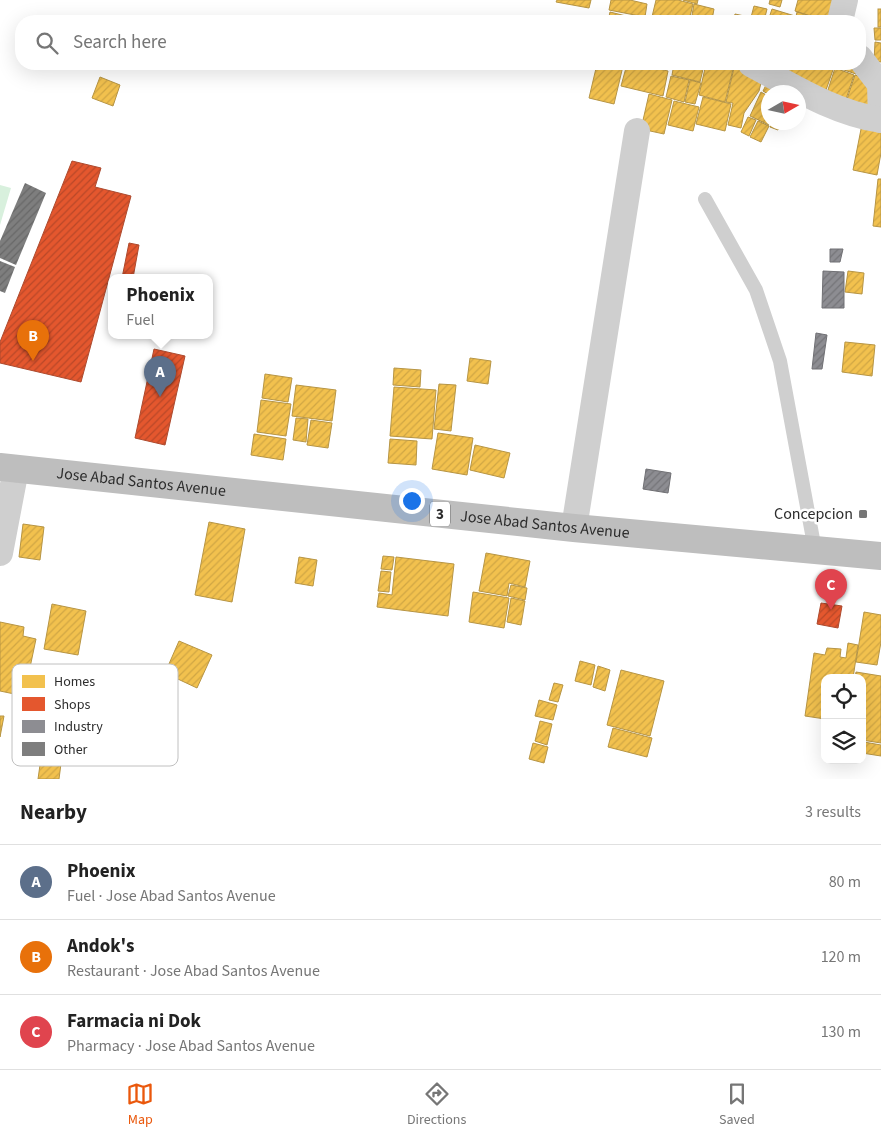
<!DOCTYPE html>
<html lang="en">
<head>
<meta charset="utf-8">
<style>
  :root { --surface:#fff; --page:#f6f6f6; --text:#222; --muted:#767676; --line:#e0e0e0; --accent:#ea580c }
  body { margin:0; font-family:"Source Sans 3",sans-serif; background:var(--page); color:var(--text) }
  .controls { position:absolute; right:15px; bottom:15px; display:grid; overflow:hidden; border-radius:10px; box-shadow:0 5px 20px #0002 }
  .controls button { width:45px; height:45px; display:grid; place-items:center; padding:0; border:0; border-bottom:1px solid var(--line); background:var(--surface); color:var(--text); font:25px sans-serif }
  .compass { position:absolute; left:761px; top:85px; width:45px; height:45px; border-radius:50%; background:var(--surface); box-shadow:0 5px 20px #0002; rotate:81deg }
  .you { position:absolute; left:411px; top:500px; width:18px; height:18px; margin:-12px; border:4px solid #fff; border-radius:50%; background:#1a73e8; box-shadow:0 0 0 8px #1a73e833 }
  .badge { display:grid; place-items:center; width:32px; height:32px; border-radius:50%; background:var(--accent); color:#fff; font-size:16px; font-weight:700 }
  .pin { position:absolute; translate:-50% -41px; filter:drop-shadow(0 1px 2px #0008) }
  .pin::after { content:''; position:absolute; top:26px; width:18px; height:15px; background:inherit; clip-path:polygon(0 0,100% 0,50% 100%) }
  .popup { position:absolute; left:108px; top:274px; width:105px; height:65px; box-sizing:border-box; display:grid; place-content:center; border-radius:10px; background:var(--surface); filter:drop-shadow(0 1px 4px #0005); font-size:16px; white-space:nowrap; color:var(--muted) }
  .popup b { font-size:19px; color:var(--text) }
  .popup::after { content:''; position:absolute; left:50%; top:100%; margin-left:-10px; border:10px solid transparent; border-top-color:var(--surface) }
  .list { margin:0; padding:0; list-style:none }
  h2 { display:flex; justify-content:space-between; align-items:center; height:65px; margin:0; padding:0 20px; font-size:21px }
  h2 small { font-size:16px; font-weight:400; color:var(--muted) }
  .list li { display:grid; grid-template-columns:32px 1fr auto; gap:15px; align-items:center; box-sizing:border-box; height:75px; padding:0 20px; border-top:1px solid var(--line) }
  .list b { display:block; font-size:19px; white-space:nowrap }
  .list p { margin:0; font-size:16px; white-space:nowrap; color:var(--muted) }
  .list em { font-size:16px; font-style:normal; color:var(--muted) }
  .icon { flex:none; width:28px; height:28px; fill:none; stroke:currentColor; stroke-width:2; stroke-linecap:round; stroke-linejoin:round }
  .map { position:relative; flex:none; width:881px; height:779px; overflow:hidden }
  .search { position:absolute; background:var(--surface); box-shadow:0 5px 20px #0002; left:15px; right:15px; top:15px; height:55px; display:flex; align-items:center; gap:12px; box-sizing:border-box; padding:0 18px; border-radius:20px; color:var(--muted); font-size:19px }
  .sheet { height:290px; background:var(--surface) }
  nav { display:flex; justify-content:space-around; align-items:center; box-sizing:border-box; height:70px; border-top:1px solid var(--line); background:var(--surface); font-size:14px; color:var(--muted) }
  nav a { display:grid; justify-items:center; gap:2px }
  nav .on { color:var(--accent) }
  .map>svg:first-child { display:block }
  .water { fill:#d8f0dd }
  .homes { fill:url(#homes-hatch); stroke:#b79544 }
  .shops { fill:url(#shops-hatch); stroke:#ad4a2e }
  .industry { fill:url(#industry-hatch); stroke:#707074 }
  .building { fill:url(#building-hatch) }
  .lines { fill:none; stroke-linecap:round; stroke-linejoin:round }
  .lane { stroke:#cfcfcf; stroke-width:14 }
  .street { stroke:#cfcfcf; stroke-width:26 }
  .highway { stroke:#bebebe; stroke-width:28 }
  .poi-dot { fill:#767676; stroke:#fff; stroke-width:2 }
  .labels { text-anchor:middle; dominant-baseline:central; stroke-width:5; stroke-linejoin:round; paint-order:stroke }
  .shield { fill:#fff; stroke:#6c6c6c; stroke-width:1 }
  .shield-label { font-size:15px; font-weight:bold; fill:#2d2d2d }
  .street-label { font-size:16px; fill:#2d2d2d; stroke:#fff }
  .poi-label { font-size:16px; fill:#2d2d2d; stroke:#fff; text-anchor:end }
  .key { fill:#fff; stroke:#c0c0c0; stroke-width:1 }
  .key-label { font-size:14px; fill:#2d2d2d }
</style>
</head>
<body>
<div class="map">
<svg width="881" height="779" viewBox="0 0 881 779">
  <defs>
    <pattern id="homes-hatch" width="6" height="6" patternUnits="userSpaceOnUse" patternTransform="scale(1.25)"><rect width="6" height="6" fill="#f2c14e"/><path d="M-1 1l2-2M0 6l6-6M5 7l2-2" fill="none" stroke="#d0a644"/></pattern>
    <pattern id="shops-hatch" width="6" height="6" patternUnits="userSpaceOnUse" patternTransform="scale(1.25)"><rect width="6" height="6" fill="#e4572e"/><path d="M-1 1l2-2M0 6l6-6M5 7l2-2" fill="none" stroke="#b94828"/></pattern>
    <pattern id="industry-hatch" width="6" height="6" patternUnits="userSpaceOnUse" patternTransform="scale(1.25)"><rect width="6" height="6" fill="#8d8d92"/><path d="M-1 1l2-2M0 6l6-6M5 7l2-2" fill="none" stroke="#747478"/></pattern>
    <pattern id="building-hatch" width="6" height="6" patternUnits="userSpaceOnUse" patternTransform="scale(1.25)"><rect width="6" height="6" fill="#7e7e7e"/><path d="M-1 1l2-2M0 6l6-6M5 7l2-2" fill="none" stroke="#686868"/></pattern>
  </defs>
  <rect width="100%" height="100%" fill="#fff"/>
  <path class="water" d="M0,185L11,188L0,225Z"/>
  <g class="homes">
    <path d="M557,0H591L589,8L556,2Z"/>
    <path d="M611,0H630L647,4L645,17L609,10Z"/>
    <path d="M656,0H678L693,4L689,21H651Z"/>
    <path d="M683,0H698L697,4Z"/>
    <path d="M770,0H782L780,7L769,4Z"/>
    <path d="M798,0H841L835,21H827L795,11Z"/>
    <path d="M694,4L714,9L712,20L692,15Z"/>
    <path d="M754,6L767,9L764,21H750Z"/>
    <path d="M772,9L795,16L793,21H768Z"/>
    <rect x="878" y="9" width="3" height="18"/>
    <path d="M610,12L630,17L629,21H608Z"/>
    <path d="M797,12L827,21H795Z"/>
    <path d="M735,14L749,17L748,21H733Z"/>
    <path d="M633,17L649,21H632Z"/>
    <path d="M692,17L704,20L703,21H691Z"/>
    <path d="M874,28H881V40H875Z"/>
    <path d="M875,42L881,43V62L874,61Z"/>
    <path d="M597,64H612L623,66L614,104L589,98Z"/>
    <path d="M627,64H636L668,71L663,96L621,86Z"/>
    <path d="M642,64H668L667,69Z"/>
    <path d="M674,64L704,65L700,82L672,75Z"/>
    <path d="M706,64L734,65L725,102L699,95Z"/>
    <path d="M791,64H835L825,93L786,80Z"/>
    <path d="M837,64H859L856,74L835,67Z"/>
    <path d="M734,68L763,75L759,91L744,113L741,128L728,125L733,103L726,102Z"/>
    <path d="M835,68L854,75L845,102L826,96Z"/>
    <path d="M855,75L877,82L868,110L846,102Z"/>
    <path d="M671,76L689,80L684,102L666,97Z"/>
    <path d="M100,77L120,85L113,106L92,98Z"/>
    <path d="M690,80L701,83L695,104L685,102Z"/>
    <path d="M768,81L785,92L768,94L763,91Z"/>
    <path d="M761,92L768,96L769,125L750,116Z"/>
    <path d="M649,94L672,100L664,134L641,129Z"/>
    <path d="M703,97L731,104L725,131L696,124Z"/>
    <path d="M674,101L699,107L693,131L668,125Z"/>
    <path d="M748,117L756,120L749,136L741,132Z"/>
    <path d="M863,119L881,122V153L877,175L853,170Z"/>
    <path d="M758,121L769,126L761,142L750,137Z"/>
    <path d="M772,122H782L778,130L770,127Z"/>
    <path d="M878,179H881V227L873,226Z"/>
    <path d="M848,271L864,273L862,294L845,292Z"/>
    <path d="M845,342L875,345L872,376L842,372Z"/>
    <path d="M470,358L491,361L488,384L467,381Z"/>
    <path d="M394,368L421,370L420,387L393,385Z"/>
    <path d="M265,374L292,378L288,402L262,398Z"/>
    <path d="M439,384L456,385L451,431L434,429Z"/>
    <path d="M296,385L336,390L332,421L292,416Z"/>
    <path d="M394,387L436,390L432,439L390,436Z"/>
    <path d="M261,400L291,404L286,436L257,432Z"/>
    <path d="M296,418L308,419L306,442L293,440Z"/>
    <path d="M311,420L332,423L328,448L307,445Z"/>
    <path d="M438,433L473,438L467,475L432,469Z"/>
    <path d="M254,434L286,439L283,460L251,455Z"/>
    <path d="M390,439L417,441L416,465L388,463Z"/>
    <path d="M475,445L510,453L504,478L470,470Z"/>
    <path d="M209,522L245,529L232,602L195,595Z"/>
    <path d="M23,524L44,527L40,560L19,557Z"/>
    <path d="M486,553L530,561L525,587L509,583L507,596L479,591Z"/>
    <path d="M383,556L394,557L392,570L381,569Z"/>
    <path d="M299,557L317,560L313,586L295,583Z"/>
    <path d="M396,557L454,564L448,616L377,607L379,593L392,595Z"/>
    <path d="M381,571L391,572L389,592L378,591Z"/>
    <path d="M511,585L527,588L525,600L508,596Z"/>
    <path d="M473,592L509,598L504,628L469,622Z"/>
    <path d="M511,598L525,601L521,625L507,622Z"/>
    <path d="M52,604L86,611L78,655L44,649Z"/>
    <path d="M864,612L881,615V642L877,665L856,662Z"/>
    <path d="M0,622L24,627L23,636L36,639L24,696L0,691Z"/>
    <path d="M179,641L212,655L197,688L165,673Z"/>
    <path d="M848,643L858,645L853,678H825V719L805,716L814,653L825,655L827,648L841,649L840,657L846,658Z"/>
    <path d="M580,661L595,665L591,685L575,681Z"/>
    <path d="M598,666L610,670L605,691L593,687Z"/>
    <path d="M30,670L58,675L52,706L24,700Z"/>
    <path d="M621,670L664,681L650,736L607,725Z"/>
    <path d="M856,672L881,676V743L862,740V678H855Z"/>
    <path d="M59,676L79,680L73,706L54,702Z"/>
    <path d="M554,683L563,685L558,702L549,700Z"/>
    <path d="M539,700L557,705L553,720L535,716Z"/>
    <path d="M22,701L47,706L42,731L17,726Z"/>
    <path d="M0,716H4L0,737Z"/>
    <path d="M540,721L552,724L547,745L535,741Z"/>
    <path d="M613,728L652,738L647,757L608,747Z"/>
    <path d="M45,730L65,733L59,779H38Z"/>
    <path d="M864,742L881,745V756L862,753Z"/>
    <path d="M533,743L548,747L544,763L529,759Z"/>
  </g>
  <g class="shops">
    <path d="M72,161L101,168L95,187L131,196L81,382L0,363V342Z"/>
    <path d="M129,243L139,245L133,278H122Z"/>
    <path d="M154,349L185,356L165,445L135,438Z"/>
    <path d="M821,603L842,606L838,628L817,624Z"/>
  </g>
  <g class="industry">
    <path d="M830,249H843L840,262H830Z"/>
    <path d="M823,271L844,272V308H822Z"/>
    <path d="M816,333L827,335L822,369H812Z"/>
    <path d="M646,469L671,473L668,493L643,489Z"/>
  </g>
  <g class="building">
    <path d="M25,183L46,193L16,265L0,258V241Z"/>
    <path d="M0,261L15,267L5,293L0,291Z"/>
  </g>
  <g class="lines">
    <path class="lane" d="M705,199L756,290L780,361L815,550"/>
    <g class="street">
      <path d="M840,21L845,0"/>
      <path d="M860,58L880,84L881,120"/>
      <path d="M751,64C792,86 834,113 881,120"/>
      <path d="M574,528L637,131"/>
      <path d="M0,553L16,469"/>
    </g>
    <path class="highway" id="s1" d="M0,467L574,528L881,556"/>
  </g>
  <rect class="poi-dot" x="858" y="509" width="10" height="10" rx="2.5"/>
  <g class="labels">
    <rect class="shield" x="430" y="501.5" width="20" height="25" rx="4"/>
    <g class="shield-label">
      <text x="440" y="514">3</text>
    </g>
    <g class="street-label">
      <text stroke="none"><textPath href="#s1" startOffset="142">Jose Abad Santos Avenue</textPath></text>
      <text stroke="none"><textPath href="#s1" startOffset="548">Jose Abad Santos Avenue</textPath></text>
    </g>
    <g class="poi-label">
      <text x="853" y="514">Concepcion</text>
    </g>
  </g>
  <rect x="12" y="664" width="166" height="102" rx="8" class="key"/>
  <rect x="22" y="675" width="23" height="13" fill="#f2c14e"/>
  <rect x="22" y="697" width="23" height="14" fill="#e4572e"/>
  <rect x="22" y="720" width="23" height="13" fill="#8d8d92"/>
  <rect x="22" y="742" width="23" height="14" fill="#7e7e7e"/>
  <g class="key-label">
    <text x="54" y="686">Homes</text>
    <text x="54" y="709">Shops</text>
    <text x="54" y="731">Industry</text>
    <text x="54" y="754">Other</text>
  </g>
</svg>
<div class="controls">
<button><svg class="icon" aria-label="locate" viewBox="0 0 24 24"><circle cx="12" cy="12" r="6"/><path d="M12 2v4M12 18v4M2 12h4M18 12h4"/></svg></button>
<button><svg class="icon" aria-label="layers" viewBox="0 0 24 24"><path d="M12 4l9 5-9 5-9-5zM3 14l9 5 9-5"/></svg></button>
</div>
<svg class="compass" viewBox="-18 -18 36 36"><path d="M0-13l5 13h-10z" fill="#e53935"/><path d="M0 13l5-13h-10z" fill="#767676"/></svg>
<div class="you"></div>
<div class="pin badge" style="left:160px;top:397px;background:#5c6f8a">A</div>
<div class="popup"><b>Phoenix</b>Fuel</div>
<div class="pin badge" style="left:33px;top:361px;background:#e8710a">B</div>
<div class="pin badge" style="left:831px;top:610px;background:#e0444e">C</div>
<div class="search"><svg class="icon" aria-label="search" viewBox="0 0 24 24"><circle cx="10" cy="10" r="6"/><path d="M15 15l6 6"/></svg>Search here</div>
</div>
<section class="sheet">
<h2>Nearby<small>3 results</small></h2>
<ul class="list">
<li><span class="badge" style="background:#5c6f8a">A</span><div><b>Phoenix</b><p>Fuel · Jose Abad Santos Avenue</p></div><em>80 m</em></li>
<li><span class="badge" style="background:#e8710a">B</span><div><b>Andok's</b><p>Restaurant · Jose Abad Santos Avenue</p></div><em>120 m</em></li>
<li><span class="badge" style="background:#e0444e">C</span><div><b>Farmacia ni Dok</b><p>Pharmacy · Jose Abad Santos Avenue</p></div><em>130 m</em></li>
</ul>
</section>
<nav>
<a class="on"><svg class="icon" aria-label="map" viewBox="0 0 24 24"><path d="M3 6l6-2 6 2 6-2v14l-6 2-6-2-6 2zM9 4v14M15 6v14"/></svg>Map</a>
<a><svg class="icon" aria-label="directions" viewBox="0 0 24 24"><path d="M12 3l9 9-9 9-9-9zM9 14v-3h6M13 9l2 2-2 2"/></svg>Directions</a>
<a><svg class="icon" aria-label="saved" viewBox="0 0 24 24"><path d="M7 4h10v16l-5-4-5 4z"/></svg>Saved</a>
</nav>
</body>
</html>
